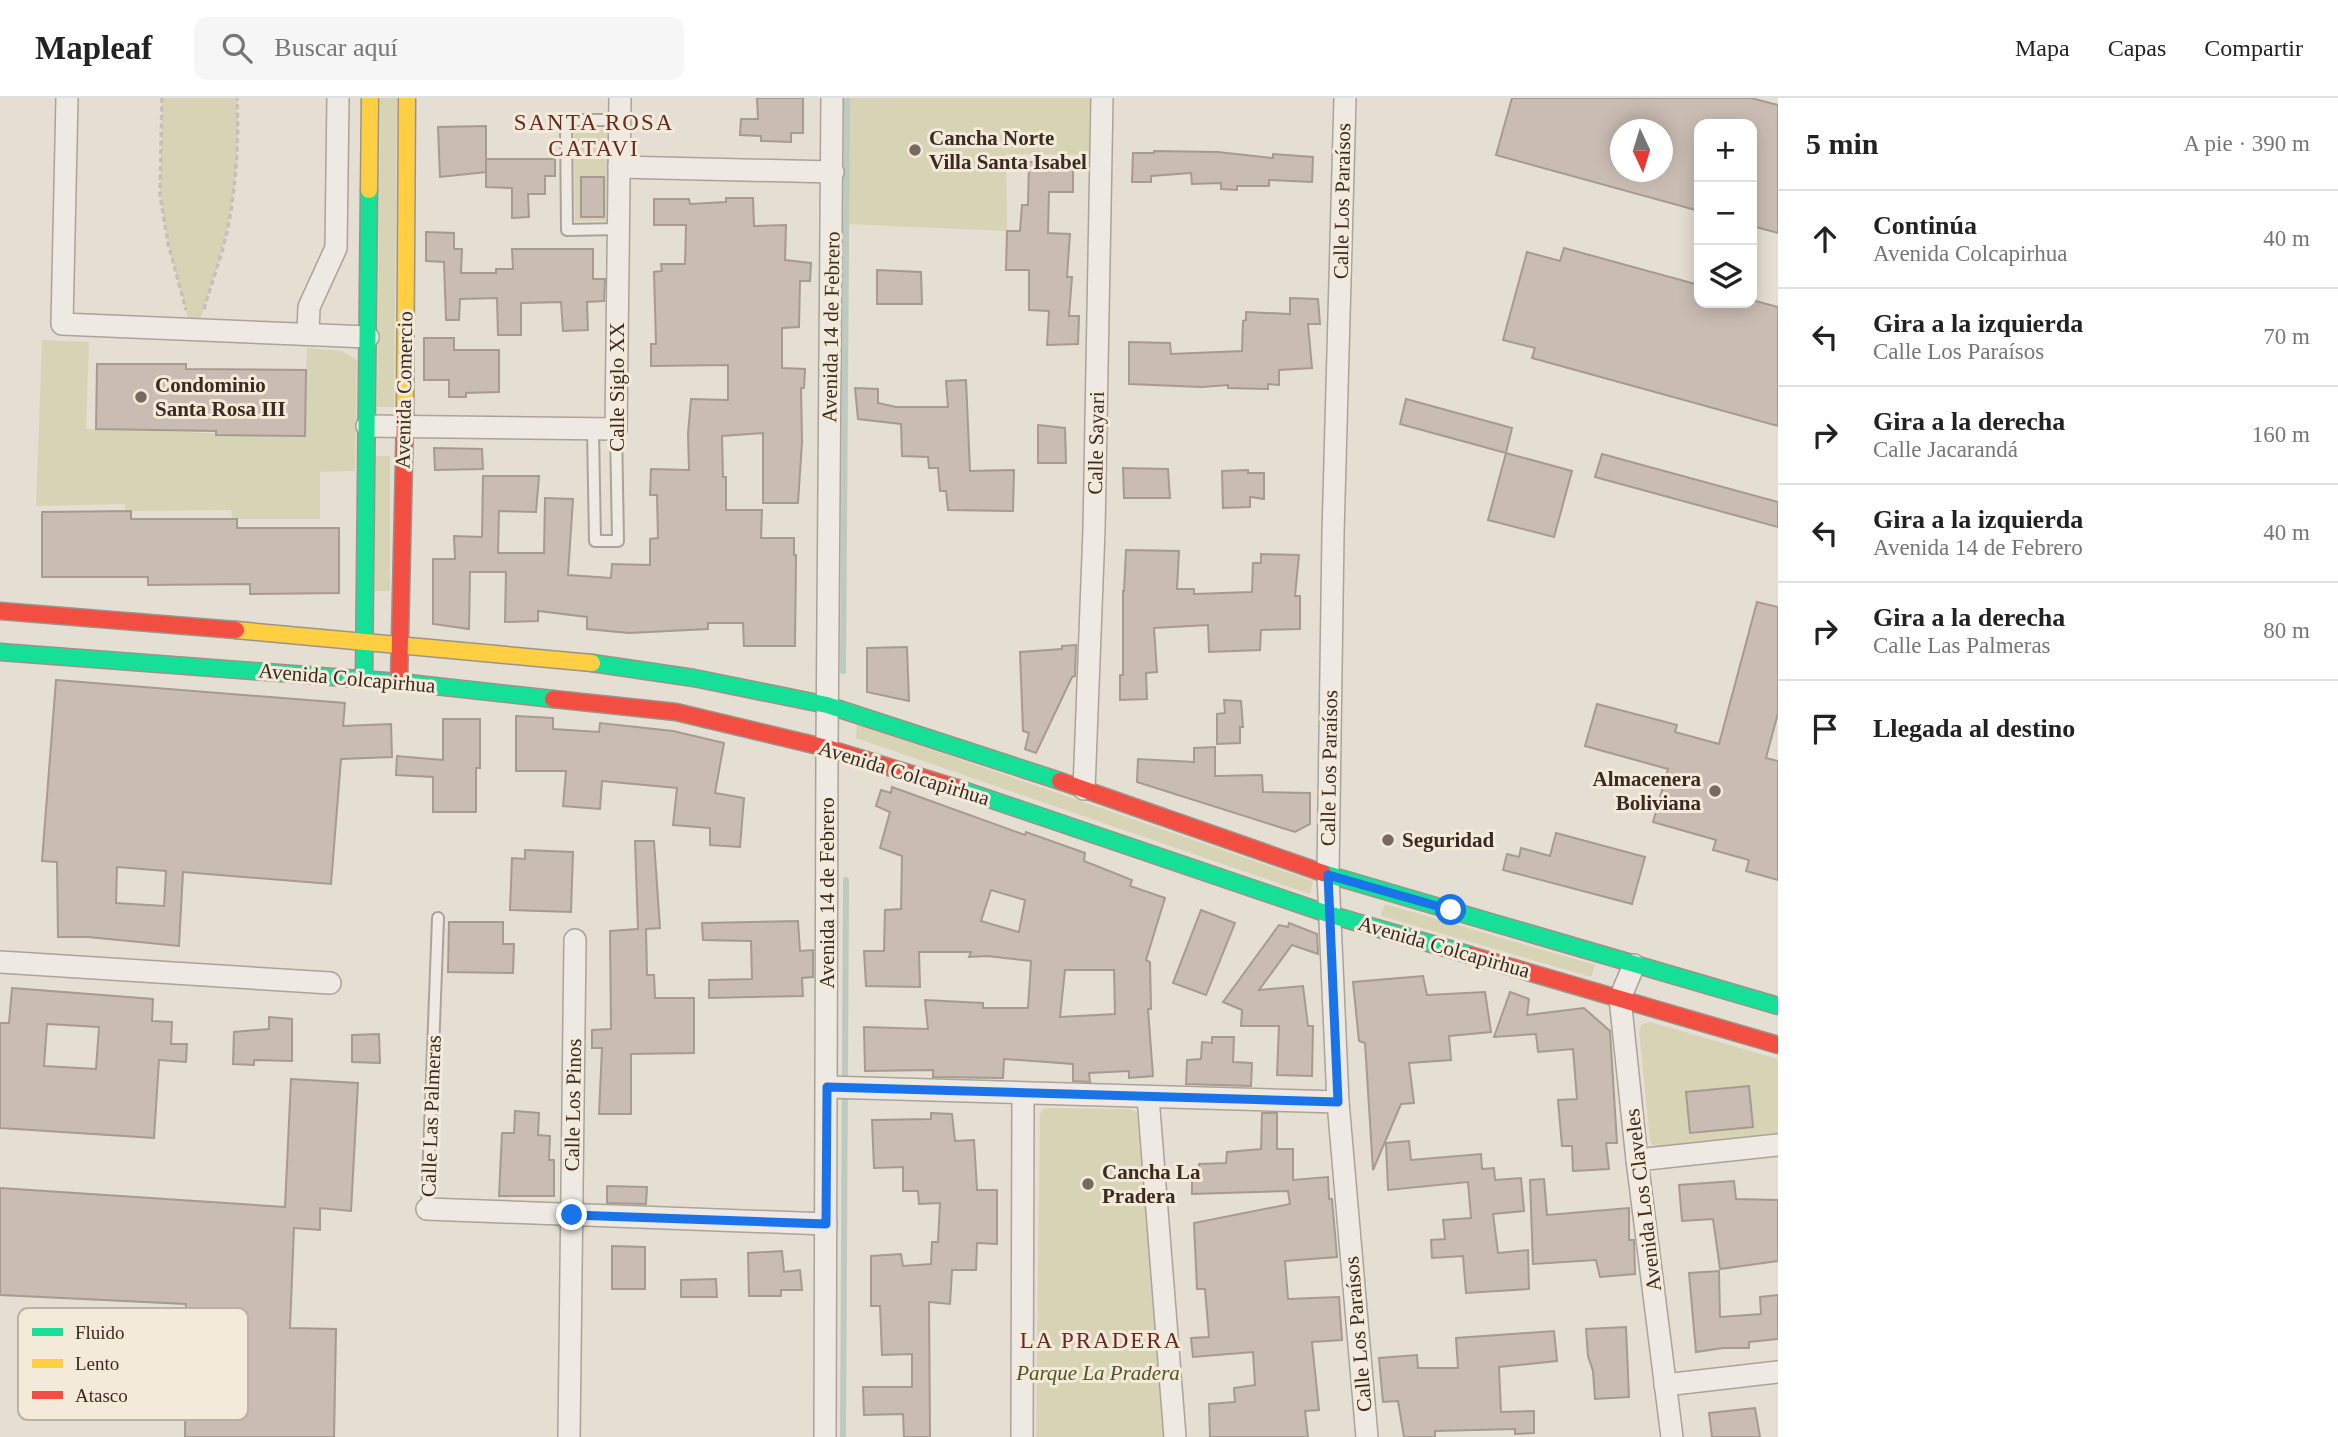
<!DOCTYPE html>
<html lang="es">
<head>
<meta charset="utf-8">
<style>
  :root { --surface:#fff; --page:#f6f6f6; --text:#222; --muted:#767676; --line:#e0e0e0 }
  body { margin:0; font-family:"Times New Roman",serif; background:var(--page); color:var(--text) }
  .controls { position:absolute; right:21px; top:21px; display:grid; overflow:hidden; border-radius:14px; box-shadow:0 4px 18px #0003 }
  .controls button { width:63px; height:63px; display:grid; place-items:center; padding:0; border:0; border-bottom:2px solid var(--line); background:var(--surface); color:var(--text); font:35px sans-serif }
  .compass { position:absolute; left:1610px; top:21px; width:63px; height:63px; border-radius:50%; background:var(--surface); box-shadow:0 4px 18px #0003; rotate:176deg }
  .stop { position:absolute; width:21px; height:21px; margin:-16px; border:5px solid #1a73e8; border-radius:50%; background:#fff }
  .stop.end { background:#1a73e8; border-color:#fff; box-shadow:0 2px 7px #0008 }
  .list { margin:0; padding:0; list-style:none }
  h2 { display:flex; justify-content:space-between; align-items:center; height:91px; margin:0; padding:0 28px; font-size:30px }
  h2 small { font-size:23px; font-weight:400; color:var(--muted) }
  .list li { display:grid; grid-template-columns:46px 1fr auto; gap:21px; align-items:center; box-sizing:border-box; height:98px; padding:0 28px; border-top:2px solid var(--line) }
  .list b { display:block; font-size:26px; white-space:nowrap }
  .list p { margin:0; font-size:23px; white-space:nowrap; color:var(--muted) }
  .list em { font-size:23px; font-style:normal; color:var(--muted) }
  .icon { flex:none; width:38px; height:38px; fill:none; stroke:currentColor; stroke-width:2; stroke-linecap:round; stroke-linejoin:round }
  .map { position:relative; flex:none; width:1778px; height:1339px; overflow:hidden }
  header { display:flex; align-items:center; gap:42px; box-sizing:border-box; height:98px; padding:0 35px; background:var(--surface); border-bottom:2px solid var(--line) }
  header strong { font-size:33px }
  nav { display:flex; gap:38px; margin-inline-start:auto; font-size:24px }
  .search { width:490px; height:63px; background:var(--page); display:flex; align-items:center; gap:18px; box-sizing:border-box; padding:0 24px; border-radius:14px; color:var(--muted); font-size:26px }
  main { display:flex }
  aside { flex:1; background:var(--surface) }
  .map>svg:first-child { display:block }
  .green { fill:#d6d4b5 }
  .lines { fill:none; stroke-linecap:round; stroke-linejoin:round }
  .stream { stroke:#bccac0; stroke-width:6 }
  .building { fill:#c9bcb3; stroke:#a69a91; stroke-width:2; fill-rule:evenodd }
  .lane-casing { stroke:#aba39a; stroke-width:14 }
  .street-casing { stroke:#aba39a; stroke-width:24 }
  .fast-casing { stroke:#9b938a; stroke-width:19 }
  .slow-casing { stroke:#9b938a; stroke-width:19 }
  .jam-casing { stroke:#9b938a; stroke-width:19 }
  .path { stroke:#c6c0ba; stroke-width:3.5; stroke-dasharray:5 3.5; stroke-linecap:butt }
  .lane { stroke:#eee9e3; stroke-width:10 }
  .street { stroke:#eee9e3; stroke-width:21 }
  .fast { stroke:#16e098; stroke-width:16 }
  .slow { stroke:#ffcf43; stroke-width:16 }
  .jam { stroke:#f24e42; stroke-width:16 }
  .route { stroke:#1a73e8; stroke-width:9 }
  .poi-dot { fill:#766a60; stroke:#f4ead9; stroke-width:2.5 }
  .labels { text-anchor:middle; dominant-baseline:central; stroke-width:6; stroke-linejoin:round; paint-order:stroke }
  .poi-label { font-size:21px; font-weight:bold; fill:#3a2b22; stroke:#f4ead9; text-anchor:start }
  .street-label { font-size:21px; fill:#3a2b22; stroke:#f4ead9 }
  .park-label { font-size:21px; font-style:italic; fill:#4f5529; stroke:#f4ead9 }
  .neighbourhood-label { font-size:23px; letter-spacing:2px; fill:#642a23; stroke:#f4ead9 }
  .key { fill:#f4ead9; stroke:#bcb1a2; stroke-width:2 }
  .key-label { font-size:19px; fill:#3a2b22 }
</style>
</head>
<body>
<header>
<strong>Mapleaf</strong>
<div class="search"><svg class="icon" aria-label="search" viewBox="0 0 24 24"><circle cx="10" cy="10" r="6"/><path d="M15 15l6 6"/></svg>Buscar aquí</div>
<nav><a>Mapa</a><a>Capas</a><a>Compartir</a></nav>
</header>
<main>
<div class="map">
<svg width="1778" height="1339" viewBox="0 0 1778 1339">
  <rect width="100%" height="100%" fill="#e5ded2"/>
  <g class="green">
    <path d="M162,0H237C239,46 237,91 226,136C220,164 209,192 201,220H188L168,145L160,97Z"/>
    <path d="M380,0H397L394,309H377Z"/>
    <path d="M849,0H1090L1089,57L1006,56L1007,133L846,126Z"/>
    <path d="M574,32H610L611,123H575Z"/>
    <path d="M42,242L89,244L86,331C159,332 231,337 304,338L307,250L342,253L357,262L355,373L320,374V421H232L231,412L125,413V406L36,408Z"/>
    <rect x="375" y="358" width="15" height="135"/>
    <path d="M857,626L1313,783L1310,796L856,640Z"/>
    <path d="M1385,806L1595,867L1591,879L1381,818Z"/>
    <path d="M1650,924L1778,961V1039L1660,1050L1653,1048L1650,1042L1639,933L1642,926Z"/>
    <path d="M1047,1010L1131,1011L1137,1015L1164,1339H1036L1040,1016L1042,1012Z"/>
  </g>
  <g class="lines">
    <g class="stream">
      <path d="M843,573L847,0"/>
      <path d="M843,1339L846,782"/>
    </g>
  </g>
  <g class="building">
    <path d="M757,0H803V35H791V44L761,43V38L740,37L741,21H758Z"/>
    <path d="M1512,0H1751L1778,7V135L1752,128V26H1699V113L1496,57ZM1620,32H1662V74H1620Z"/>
    <path d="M486,28V74L440,79L438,29Z"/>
    <path d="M1154,53L1218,54L1273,60V56L1313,59L1312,84L1269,82V88H1237V92L1221,91V85L1192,86L1191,75L1151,78V84H1132L1133,55H1154Z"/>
    <path d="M486,61H555V78H545V96H528L529,119L512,120V90L486,89Z"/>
    <path d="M1029,64H1073V94H1049L1048,135L1070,136L1067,179H1072L1069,218H1079L1078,246L1047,247L1049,213L1029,212V172H1006L1007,133H1020L1022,107H1028Z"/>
    <rect x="581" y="79" width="23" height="40"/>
    <path d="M726,100H753L754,128L786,127L785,162L811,165L810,183H800L799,229L782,230V270L805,271L804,290H801L802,344L798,405H763V335L722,338L723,379H726V412H762L761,440H794V457H796L795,548H744L743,525H708V531L629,535L587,531V519L538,513V523L505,524L506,474H470L469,531L433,526V461H455L454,438L482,439L483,378H539L536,414L499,413L498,455H544L545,400L573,401L568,477L611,480L612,466L650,467V441L658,440L657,397H650L651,371L689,372L688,336L691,301L728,302V267L651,268V246H656L654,174L662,173L661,166H685L686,127H654V101H689L690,106L726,104Z"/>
    <path d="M426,134L454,135V151H462L461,175H496V171H513L512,151H593V181H605L604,203L587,204L588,232L563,233L561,204L521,205V237H498L497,200L460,201L459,222H446L444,164L426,163Z"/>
    <path d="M1564,150L1699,187V205H1752V202L1778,209V328L1532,260L1535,250L1503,242L1527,154L1560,163Z"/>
    <path d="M877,172L921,174L922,206H877Z"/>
    <path d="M1290,200L1318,201L1320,226H1308L1312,270L1279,272V287L1268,286V291L1228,290V287L1202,289L1129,286V244L1170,245L1171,256L1242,253L1243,223L1246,222V214L1290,216Z"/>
    <path d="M424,240H454V252H499V294L466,295V299H449V282H424Z"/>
    <path d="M97,266H186V271L306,272L305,338L216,337V333L96,331Z"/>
    <path d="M966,282L970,373L1014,372L1013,413L948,412L946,393H940L938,370H929L928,359L902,358L901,326L858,321L855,290L878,291V305L896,309H948L946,283Z"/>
    <path d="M1406,301L1512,330L1506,355L1572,373L1554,439L1488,422L1506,355L1400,326Z"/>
    <path d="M1038,327L1065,330L1066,365H1038Z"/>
    <path d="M434,350L482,351L483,371L435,372Z"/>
    <path d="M1602,356L1778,404V429L1595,379Z"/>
    <path d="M1123,370L1168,371L1170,400H1124Z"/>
    <path d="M1248,372V375H1264V401L1250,399V409L1223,410L1222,373Z"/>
    <path d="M131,413V421H237V430H339V495L250,496V486L148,487V479H42V414Z"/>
    <path d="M1126,452L1179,453L1177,491H1194V496L1252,494L1253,465H1261V456L1299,457L1295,498H1300V531L1261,532L1260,552L1209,554L1208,527L1154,530L1157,574L1146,575L1147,601L1120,602V577H1123V493H1124Z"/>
    <path d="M1757,504L1778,509V615L1766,660L1778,663V782L1746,773L1749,762L1713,752L1716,742L1653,724L1668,671L1585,648L1597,606L1677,627L1675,634L1719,646Z"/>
    <path d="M1076,547L1075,578L1072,579L1036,655L1025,651L1029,635L1023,633L1020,554L1062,551V548Z"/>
    <path d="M907,549L909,603L867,594V550Z"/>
    <path d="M56,582L345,605L343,628L391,626L392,659L341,661L331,786L183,774L179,848L88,839H58L57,764L42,763ZM117,769L166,773L164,808L116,805Z"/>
    <path d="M1224,602L1241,603L1243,629H1240V645L1217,646V616L1225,615Z"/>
    <path d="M516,618L553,620V631L599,634L600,625L673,633L724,645L715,695L744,700L740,749L710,747V730L673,727L677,690L602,683L600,711L563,708L566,673H516Z"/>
    <path d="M443,621H480V670H476V714H433V679L396,677L397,658L443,662Z"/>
    <path d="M1215,649V678L1262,677L1263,694L1310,695V726L1295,734L1137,684L1138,661L1194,664V650Z"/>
    <path d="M892,689L1025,737L1026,734L1085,755L1084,763L1132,782L1130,788L1165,800L1146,862L1150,864L1151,911H1148L1153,978L1129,980V973L1089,975L1090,984L1073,983V966L1004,961L1003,980L933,979V972L865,973L864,929L928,931L925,902L983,905V910H1028L1031,863L987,858L969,859L971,854H919L920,889L866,888L864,853H884L885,812L901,811L902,758L880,750L890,714L876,708L881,692L891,695ZM991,792L1025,802L1019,834L981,823ZM1065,872H1114L1115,916L1060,919Z"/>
    <path d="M1556,735L1645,759L1632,806L1503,772L1507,756L1519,759L1521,750L1550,758Z"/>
    <path d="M635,743H654L660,830L646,831L647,877H654L655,900H694V955L631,956V1016H599L602,950H592V932L611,931L610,833L638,831Z"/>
    <path d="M525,752L573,754L571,814L510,812L512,760L525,761Z"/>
    <path d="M1201,812L1235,825L1206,897L1173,885Z"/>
    <path d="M798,823L800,853L813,852V879L802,880L803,898L709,900V882L752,881L751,843L703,842L702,825Z"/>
    <path d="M449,824H503V846H514L513,875L448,874Z"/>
    <path d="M1289,825L1317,836L1318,856L1292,847L1259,892L1303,888L1308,928H1313L1312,978L1277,977L1279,928H1241L1242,912L1223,904L1279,827L1288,829Z"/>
    <path d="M1423,878L1427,897L1485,894L1491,934L1449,938L1451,962L1409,965L1414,1005L1401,1006L1373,1072L1365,945L1359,943L1353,884Z"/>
    <path d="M12,890L153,901L152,923L172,924L171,946H187L186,964L159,962L154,1040L0,1030V925H9ZM47,926L99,929L96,971L44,968Z"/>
    <path d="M1510,894L1529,901L1527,917L1584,910L1610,933L1617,1045H1606L1609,1071L1573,1073L1572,1048H1562L1558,1002L1577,1001L1573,951L1538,954L1536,936L1494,939Z"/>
    <path d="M269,919L292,921V963L254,962V967L233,966L234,934L269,931Z"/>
    <path d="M379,936L380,965L352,964V937Z"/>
    <path d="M1212,939H1234L1233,964L1252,965L1251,988L1186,986L1187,962L1201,961L1202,944L1212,945Z"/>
    <path d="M291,981L358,985L351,1113L320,1110V1132L294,1130L290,1230L336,1231L334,1339H185L186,1206L0,1197V1090L285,1109Z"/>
    <path d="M1749,988L1753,1029L1690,1035L1686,994Z"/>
    <path d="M515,1013L539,1015L538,1037L550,1038L549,1062H554V1098H499L502,1035H514Z"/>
    <path d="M931,1015L952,1016L955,1043L974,1042L977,1092H997V1146L977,1145L976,1172H952L950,1206L929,1204L930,1339H904L903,1316L864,1317L863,1289H912V1256L882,1257L880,1208H871V1158L901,1156L903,1168L931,1166L932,1144H938L940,1105L919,1106L918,1093H903V1069L874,1070L872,1022L931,1021Z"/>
    <path d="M1262,1015H1277V1051H1293V1082L1328,1079L1329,1101H1332L1337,1159L1285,1163L1288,1201L1339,1199L1342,1242L1312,1244L1319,1312L1305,1313L1308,1339H1210L1209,1306L1235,1304L1234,1290L1255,1287L1253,1254L1193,1259L1191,1240L1209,1239L1205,1191H1197L1194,1125L1290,1106L1288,1093L1192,1096V1072H1199V1066L1226,1065L1227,1054L1261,1051Z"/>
    <path d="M1409,1043L1411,1062L1481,1056L1482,1071L1494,1070L1495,1082L1521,1080L1524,1113L1493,1116L1498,1155L1528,1152L1529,1191L1466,1195L1463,1158L1432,1160L1431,1142L1445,1141L1443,1122L1471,1120L1468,1084L1388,1092L1386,1045Z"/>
    <path d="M1544,1081L1547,1117L1629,1110V1142H1634L1635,1176L1600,1179L1596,1162L1533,1166L1530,1082Z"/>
    <path d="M1734,1083L1736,1101L1778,1102V1163L1720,1171L1713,1121L1682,1123L1679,1087Z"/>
    <path d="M607,1088L647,1089L646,1106L607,1105Z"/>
    <path d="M612,1148L645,1149V1191H612Z"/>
    <path d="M782,1153L784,1174L800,1172L802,1192H781V1198H749L748,1155Z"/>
    <path d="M1719,1173L1720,1219L1761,1216L1760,1199L1778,1197V1241L1749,1244V1250H1723L1696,1254L1689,1175Z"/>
    <path d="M716,1181L717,1199H681V1182Z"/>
    <path d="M1626,1229L1629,1299L1595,1301L1593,1273L1588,1258L1586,1231Z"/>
    <path d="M1554,1233L1557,1263L1499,1269L1501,1314L1534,1313V1335L1515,1336V1331L1435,1333V1339H1404L1398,1303L1383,1304L1379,1260L1417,1257L1418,1270H1458L1456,1240Z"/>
    <path d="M1755,1310L1760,1339H1712L1709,1315Z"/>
  </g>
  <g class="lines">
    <defs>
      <g id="lane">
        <path d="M618,131L567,132L566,22H619"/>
        <path d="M593,331L595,443H618L616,331"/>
        <path d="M427,1111L438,820"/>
      </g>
      <g id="street">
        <path d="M67,0L62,226L368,239"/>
        <path d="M1345,0L1333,436L1328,777L1338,1004L1367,1339"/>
        <path d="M619,69L833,74"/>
        <path d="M308,235L309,209L336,150L338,0"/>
        <path d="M367,328L616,331L620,0"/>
        <path d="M1084,691L1094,432L1102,0"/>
        <path d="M0,864L330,885"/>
        <path d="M1634,867L1620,900L1637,1062L1672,1339"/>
        <path d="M827,989L1338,1004"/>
        <path d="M1148,999L1175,1339"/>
        <path d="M1637,1062L1778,1047"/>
        <path d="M427,1111L826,1126"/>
        <path d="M1665,1287L1778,1274"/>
        <path d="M569,1339L575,842"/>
        <path d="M825,1339L827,650L832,0"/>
        <path d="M1022,1339L1023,996"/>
      </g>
      <g id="fast">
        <path d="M0,554L399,584L553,601"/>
        <path d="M592,565L694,580L827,607L1060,683"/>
        <path d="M364,581L369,92"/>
        <path d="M957,690L1328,816L1470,857"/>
        <path d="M1323,775L1778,908"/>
      </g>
      <g id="slow">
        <path d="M369,92L370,0"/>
        <path d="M405,317L407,0"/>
        <path d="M236,532L592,565"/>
      </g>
      <g id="jam">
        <path d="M0,513L236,532"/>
        <path d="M399,584L405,317"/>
        <path d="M553,601L676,614L827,650L957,690"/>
        <path d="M1060,683L1323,775"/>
        <path d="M1470,857L1778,947"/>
      </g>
    </defs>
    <use href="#lane" class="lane-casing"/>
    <use href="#street" class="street-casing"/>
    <use href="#fast" class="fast-casing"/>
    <use href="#slow" class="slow-casing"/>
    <use href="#jam" class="jam-casing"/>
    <g class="path">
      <path d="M162,0L160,97L168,145L186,212"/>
      <path d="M204,211C211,186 221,160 227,134C236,89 239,46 237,0"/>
    </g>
    <use href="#lane" class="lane"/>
    <use href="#street" class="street"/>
    <use href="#fast" class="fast"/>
    <use href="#slow" class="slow"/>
    <use href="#jam" class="jam"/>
  </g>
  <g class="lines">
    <path class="route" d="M572,1117L826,1126L827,989L1338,1004L1328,777L1451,812"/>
  </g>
  <g class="poi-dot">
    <circle cx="915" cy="52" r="7"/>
    <circle cx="141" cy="299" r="7"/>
    <circle cx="1715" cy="693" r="7"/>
    <circle cx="1388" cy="742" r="7"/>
    <circle cx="1088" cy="1086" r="7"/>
  </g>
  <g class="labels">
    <g class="poi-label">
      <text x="929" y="40">Cancha Norte<tspan x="929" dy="24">Villa Santa Isabel</tspan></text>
      <text x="155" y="287">Condominio<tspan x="155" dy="24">Santa Rosa III</tspan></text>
      <text x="1701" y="681" text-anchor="end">Almacenera<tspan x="1701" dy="24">Boliviana</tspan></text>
      <text x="1402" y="742">Seguridad</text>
      <text x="1102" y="1074">Cancha La<tspan x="1102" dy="24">Pradera</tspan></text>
    </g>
    <g class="street-label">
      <text transform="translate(1342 103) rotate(-89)">Calle Los Paraísos</text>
      <text transform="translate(831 229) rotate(-89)">Avenida 14 de Febrero</text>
      <text transform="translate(617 289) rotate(-90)">Calle Siglo XX</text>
      <text transform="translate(404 292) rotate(-89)">Avenida Comercio</text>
      <text transform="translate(1096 345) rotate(-89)">Calle Sayari</text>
      <text transform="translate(347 580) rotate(5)">Avenida Colcapirhua</text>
      <text transform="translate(1329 670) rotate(-89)">Calle Los Paraísos</text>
      <text transform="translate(904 675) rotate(17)">Avenida Colcapirhua</text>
      <text transform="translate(827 795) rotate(-90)">Avenida 14 de Febrero</text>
      <text transform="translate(1444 849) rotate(16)">Avenida Colcapirhua</text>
      <text transform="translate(573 1007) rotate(-89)">Calle Los Pinos</text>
      <text transform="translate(431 1018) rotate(-88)">Calle Las Palmeras</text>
      <text transform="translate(1643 1102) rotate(-97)">Avenida Los Claveles</text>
      <text transform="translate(1358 1236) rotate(-95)">Calle Los Paraísos</text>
    </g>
    <g class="park-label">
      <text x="1098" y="1275">Parque La Pradera</text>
    </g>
    <g class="neighbourhood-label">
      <text x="594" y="24">SANTA ROSA<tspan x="594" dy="26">CATAVI</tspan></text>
      <text x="1101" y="1242">LA PRADERA</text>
    </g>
  </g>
  <rect x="18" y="1210" width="230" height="112" rx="10" class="key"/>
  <rect x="32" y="1230" width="31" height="8" fill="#16e098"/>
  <rect x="32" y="1261" width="31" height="9" fill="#ffcf43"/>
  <rect x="32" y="1293" width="31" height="8" fill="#f24e42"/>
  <g class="key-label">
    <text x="75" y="1241">Fluido</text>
    <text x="75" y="1272">Lento</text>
    <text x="75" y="1304">Atasco</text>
  </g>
</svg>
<div class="controls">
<button>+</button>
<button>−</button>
<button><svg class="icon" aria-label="layers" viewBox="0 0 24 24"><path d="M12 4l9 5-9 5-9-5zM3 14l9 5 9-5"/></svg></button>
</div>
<svg class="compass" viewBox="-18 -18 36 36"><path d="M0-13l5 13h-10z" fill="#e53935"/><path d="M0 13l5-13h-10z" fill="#767676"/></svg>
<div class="stop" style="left:1451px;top:812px"></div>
<div class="stop end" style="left:572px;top:1117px"></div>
</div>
<aside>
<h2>5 min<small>A pie · 390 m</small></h2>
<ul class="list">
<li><svg class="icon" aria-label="ahead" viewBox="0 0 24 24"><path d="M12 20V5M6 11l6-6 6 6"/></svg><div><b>Continúa</b><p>Avenida Colcapirhua</p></div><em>40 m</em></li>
<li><svg class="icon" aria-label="left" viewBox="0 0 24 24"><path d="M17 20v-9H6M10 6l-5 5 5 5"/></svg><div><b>Gira a la izquierda</b><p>Calle Los Paraísos</p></div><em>70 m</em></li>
<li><svg class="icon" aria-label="right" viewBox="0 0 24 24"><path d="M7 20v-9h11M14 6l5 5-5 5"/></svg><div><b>Gira a la derecha</b><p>Calle Jacarandá</p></div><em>160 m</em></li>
<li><svg class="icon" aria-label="left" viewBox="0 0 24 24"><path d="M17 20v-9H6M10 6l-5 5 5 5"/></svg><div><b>Gira a la izquierda</b><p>Avenida 14 de Febrero</p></div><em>40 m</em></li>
<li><svg class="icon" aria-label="right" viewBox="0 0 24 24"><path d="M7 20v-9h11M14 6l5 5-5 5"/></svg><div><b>Gira a la derecha</b><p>Calle Las Palmeras</p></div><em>80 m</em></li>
<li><svg class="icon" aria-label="arrive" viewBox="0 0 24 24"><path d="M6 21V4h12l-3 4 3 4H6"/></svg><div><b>Llegada al destino</b></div></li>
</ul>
</aside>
</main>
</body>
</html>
